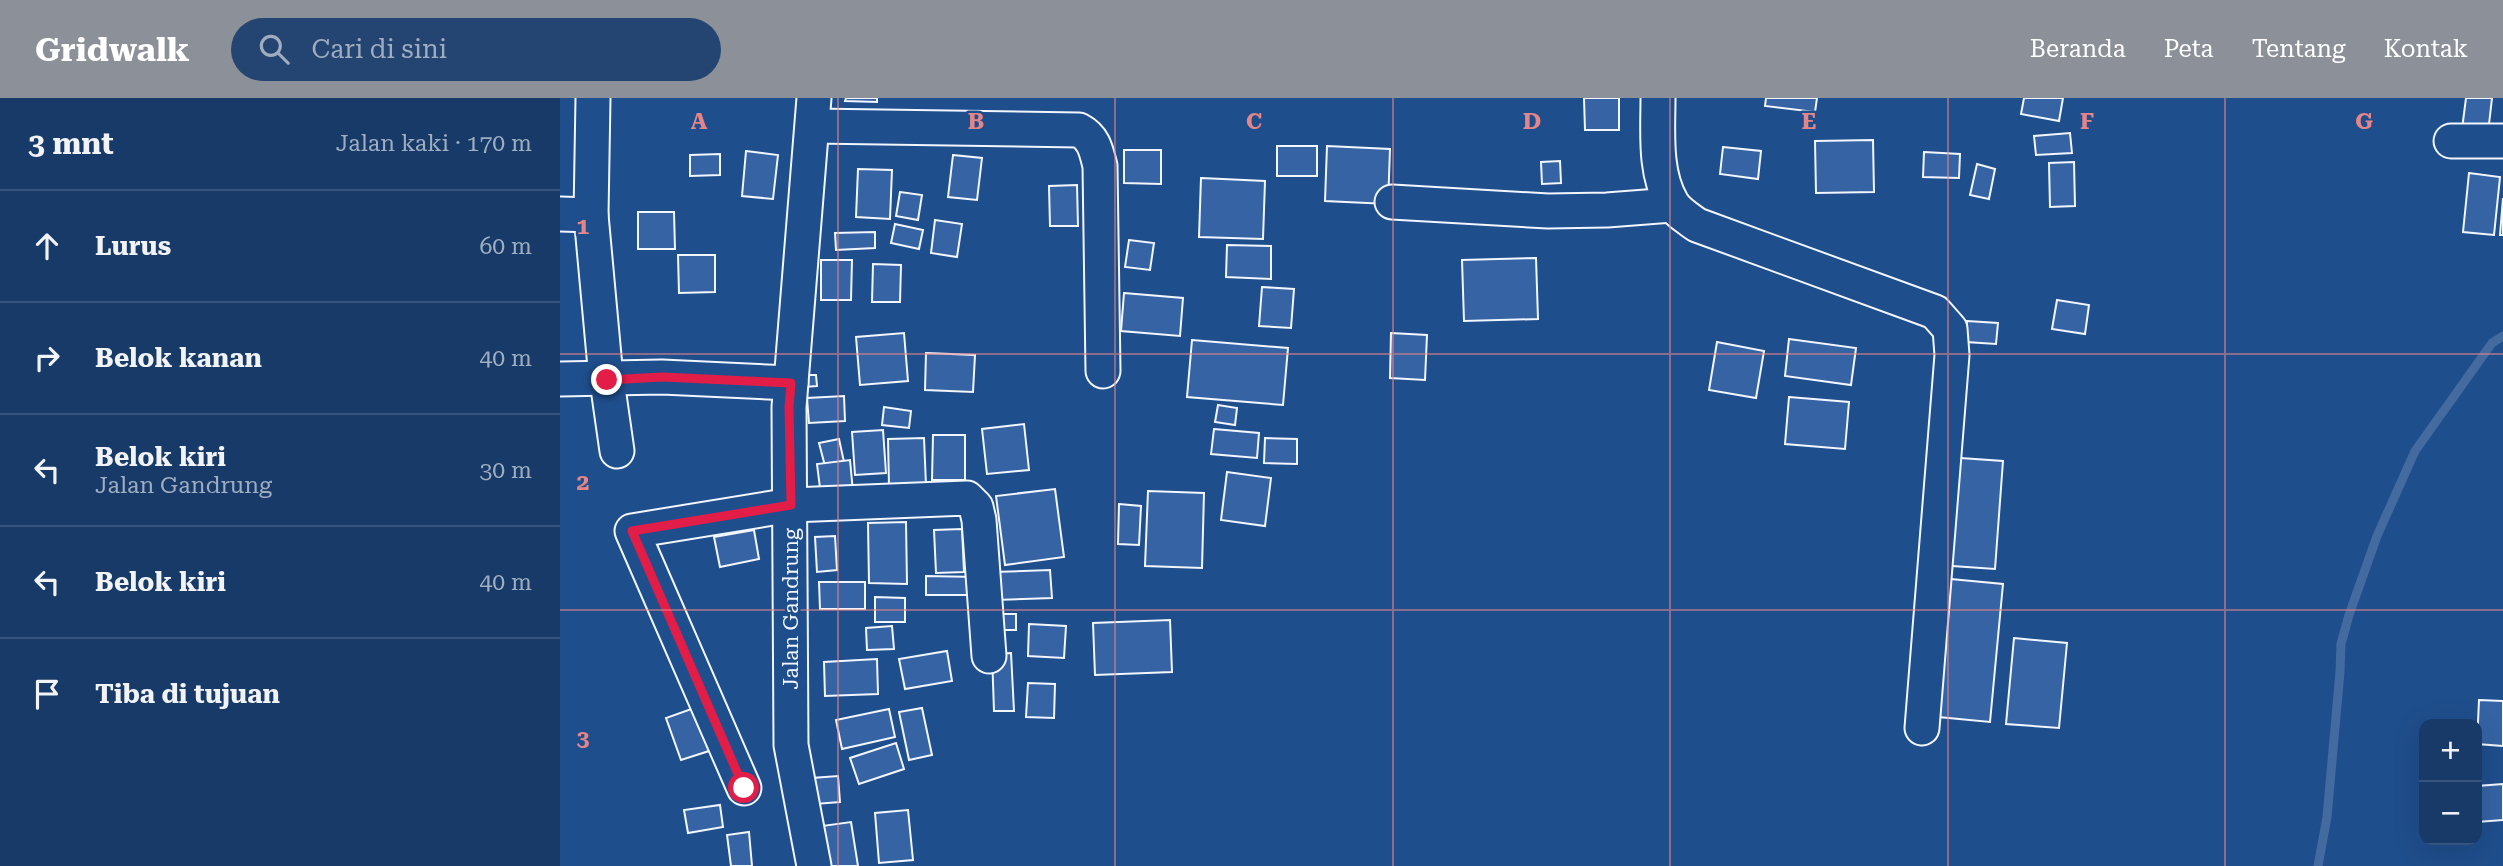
<!DOCTYPE html>
<html lang="id">
<head>
<meta charset="utf-8">
<style>
  :root { --surface:#173a69; --page:#244571; --text:#f1f3f6; --muted:#9eadc0; --line:#36547d; --accent:#8c9099 }
  body { margin:0; font-family:"Roboto Serif",serif; background:var(--page); color:var(--text) }
  .controls { position:absolute; right:21px; bottom:21px; display:grid; overflow:hidden; border-radius:14px; box-shadow:0 7px 28px #0002 }
  .controls button { width:63px; height:63px; display:grid; place-items:center; padding:0; border:0; border-bottom:2px solid var(--line); background:var(--surface); color:var(--text); font:35px sans-serif }
  .stop { position:absolute; width:21px; height:21px; margin:-16px; border:5px solid #e11d48; border-radius:50%; background:#fff }
  .stop.end { background:#e11d48; border-color:#fff; box-shadow:0 2px 7px #0008 }
  .list { margin:0; padding:0; list-style:none }
  h2 { display:flex; justify-content:space-between; align-items:center; height:91px; margin:0; padding:0 28px; font-size:30px }
  h2 small { font-size:23px; font-weight:400; color:var(--muted) }
  .list li { display:grid; grid-template-columns:46px 1fr auto; gap:21px; align-items:center; box-sizing:border-box; height:112px; padding:0 28px; border-top:2px solid var(--line) }
  .list b { display:block; font-size:26px; white-space:nowrap }
  .list p { margin:0; font-size:23px; white-space:nowrap; color:var(--muted) }
  .list em { font-size:23px; font-style:normal; color:var(--muted) }
  .icon { flex:none; width:38px; height:38px; fill:none; stroke:currentColor; stroke-width:2; stroke-linecap:round; stroke-linejoin:round }
  .map { position:relative; flex:none; width:1943px; height:768px; overflow:hidden }
  header { display:flex; align-items:center; gap:42px; box-sizing:border-box; height:98px; padding:0 35px; background:var(--accent); color:#fff }
  header strong { font-size:33px }
  nav { display:flex; gap:38px; margin-inline-start:auto; font-size:24px }
  .search { width:490px; height:63px; background:var(--page); display:flex; align-items:center; gap:18px; box-sizing:border-box; padding:0 24px; border-radius:38px; color:var(--muted); font-size:26px }
  main { display:flex }
  aside { flex:1; background:var(--surface) }
  .map>svg:first-child { display:block }
  .lines { fill:none; stroke-linecap:round; stroke-linejoin:round }
  .stream { stroke:#446ba0; stroke-width:9 }
  .building { fill:#3563a3; stroke:#f2f6ff; stroke-width:2 }
  .minor-casing { stroke:#f2f6ff; stroke-width:37 }
  .minor { stroke:#1f4e8c; stroke-width:33 }
  .route { stroke:#e11d48; stroke-width:9 }
  .grid { fill:none; stroke:#e38589; stroke-width:2; stroke-opacity:0.55 }
  .labels { text-anchor:middle; dominant-baseline:central; stroke-width:5; stroke-linejoin:round; paint-order:stroke }
  .street-label { font-size:21px; fill:#f2f6ff; stroke:#1f4e8c }
  .grid-label { font-size:23px; text-anchor:middle; font-weight:bold; fill:#e38589; stroke:#1f4e8c; stroke-width:5; stroke-linejoin:round; paint-order:stroke }
</style>
</head>
<body>
<header>
<strong>Gridwalk</strong>
<div class="search"><svg class="icon" aria-label="search" viewBox="0 0 24 24"><circle cx="10" cy="10" r="6"/><path d="M15 15l6 6"/></svg>Cari di sini</div>
<nav><a>Beranda</a><a>Peta</a><a>Tentang</a><a>Kontak</a></nav>
</header>
<main>
<aside>
<h2>3 mnt<small>Jalan kaki · 170 m</small></h2>
<ul class="list">
<li><svg class="icon" aria-label="ahead" viewBox="0 0 24 24"><path d="M12 20V5M6 11l6-6 6 6"/></svg><div><b>Lurus</b></div><em>60 m</em></li>
<li><svg class="icon" aria-label="right" viewBox="0 0 24 24"><path d="M7 20v-9h11M14 6l5 5-5 5"/></svg><div><b>Belok kanan</b></div><em>40 m</em></li>
<li><svg class="icon" aria-label="left" viewBox="0 0 24 24"><path d="M17 20v-9H6M10 6l-5 5 5 5"/></svg><div><b>Belok kiri</b><p>Jalan Gandrung</p></div><em>30 m</em></li>
<li><svg class="icon" aria-label="left" viewBox="0 0 24 24"><path d="M17 20v-9H6M10 6l-5 5 5 5"/></svg><div><b>Belok kiri</b></div><em>40 m</em></li>
<li><svg class="icon" aria-label="arrive" viewBox="0 0 24 24"><path d="M6 21V4h12l-3 4 3 4H6"/></svg><div><b>Tiba di tujuan</b></div></li>
</ul>
</aside>
<div class="map">
<svg width="1943" height="768" viewBox="0 0 1943 768">
  <rect width="100%" height="100%" fill="#1f4e8c"/>
  <g class="lines">
    <path class="stream" d="M1758,768L1767,719L1780,574L1781,546L1789,517L1817,438L1855,353L1932,245L1943,238"/>
  </g>
  <g class="building">
    <path d="M286,0H317V4L285,3Z"/>
    <path d="M1024,0H1059V32H1025Z"/>
    <path d="M1206,0H1257L1255,14L1205,8Z"/>
    <path d="M1464,0H1503L1499,23L1461,16Z"/>
    <path d="M1906,0H1932L1928,35L1902,31Z"/>
    <path d="M1510,35L1512,55L1476,57L1474,38Z"/>
    <path d="M1313,42L1314,94L1256,95L1255,43Z"/>
    <rect x="717" y="48" width="40" height="30"/>
    <path d="M767,48L830,51L828,106L765,103Z"/>
    <path d="M1163,49L1201,53L1198,81L1160,76Z"/>
    <path d="M564,52H601V86L564,85Z"/>
    <path d="M186,53L218,57L213,101L182,98Z"/>
    <path d="M1364,54L1400,56L1399,80L1363,79Z"/>
    <path d="M160,56V77L130,78V57Z"/>
    <path d="M393,57L422,60L417,102L388,99Z"/>
    <path d="M1000,63L1001,85L982,86L981,64Z"/>
    <path d="M1514,64L1515,108L1490,109L1489,65Z"/>
    <path d="M1417,66L1435,71L1429,101L1410,97Z"/>
    <path d="M298,71L332,72L330,121L296,119Z"/>
    <path d="M1909,75L1940,79L1934,137L1903,134Z"/>
    <path d="M641,80L705,83L703,141L639,139Z"/>
    <path d="M517,87L518,128H490L489,88Z"/>
    <path d="M340,94L362,97L358,122L336,118Z"/>
    <path d="M1943,100V137H1940Z"/>
    <path d="M78,114H114L115,151H78Z"/>
    <path d="M375,122L402,126L397,159L371,155Z"/>
    <path d="M335,126L363,132L359,151L331,145Z"/>
    <path d="M315,134V150L276,152L275,135Z"/>
    <path d="M569,142L594,145L590,172L565,169Z"/>
    <path d="M667,147L711,148V181L666,179Z"/>
    <path d="M118,157H155V194L119,195Z"/>
    <path d="M976,160L978,221L904,223L902,162Z"/>
    <path d="M261,162H292L291,202H261Z"/>
    <path d="M313,166L341,167L340,204H312Z"/>
    <path d="M702,189L734,191L731,230L699,228Z"/>
    <path d="M564,195L623,200L620,238L561,233Z"/>
    <path d="M1497,202L1529,207L1525,236L1492,231Z"/>
    <path d="M1407,223L1438,225L1436,246L1406,244Z"/>
    <path d="M344,235L348,283L300,287L296,239Z"/>
    <path d="M831,235L867,237L865,282L830,280Z"/>
    <path d="M1229,241L1296,250L1291,287L1225,278Z"/>
    <path d="M632,242L728,250L723,307L627,299Z"/>
    <path d="M1157,244L1204,253L1196,300L1149,292Z"/>
    <path d="M366,255L415,257L413,294L365,292Z"/>
    <path d="M243,277H256L257,288L244,289Z"/>
    <path d="M284,298L285,323L249,325L247,300Z"/>
    <path d="M1229,299L1289,304L1285,351L1225,346Z"/>
    <path d="M658,307L677,310L675,327L655,324Z"/>
    <path d="M324,309L351,313L349,330L322,327Z"/>
    <path d="M464,326L469,372L427,376L422,331Z"/>
    <path d="M654,331L699,335L697,360L651,356Z"/>
    <path d="M323,332L326,375L295,377L292,334Z"/>
    <path d="M373,337H405V382H372Z"/>
    <path d="M364,340L366,387L329,388L328,341Z"/>
    <path d="M705,340L737,341V366L704,365Z"/>
    <path d="M279,341L284,364L265,368L259,345Z"/>
    <path d="M1386,359L1443,363L1435,471L1378,467Z"/>
    <path d="M290,362L293,394L261,398L257,366Z"/>
    <path d="M667,374L711,380L705,428L661,422Z"/>
    <path d="M495,391L504,459L445,467L436,398Z"/>
    <path d="M588,393L644,395L642,470L585,468Z"/>
    <path d="M559,406L581,408L579,447L558,446Z"/>
    <path d="M346,424L347,486L309,485L308,425Z"/>
    <path d="M402,431L404,474L376,475L374,432Z"/>
    <path d="M194,432L199,461L160,469L154,439Z"/>
    <path d="M275,438L277,472L257,474L255,439Z"/>
    <path d="M490,472L492,500L435,502L434,474Z"/>
    <path d="M366,478L418,479V497H366Z"/>
    <path d="M1380,480L1443,486L1430,624L1368,618Z"/>
    <path d="M259,484H305V511H260Z"/>
    <path d="M315,499L345,500V524H315Z"/>
    <rect x="429" y="516" width="27" height="16"/>
    <path d="M610,522L612,574L535,577L533,525Z"/>
    <path d="M469,526L506,528L504,560L468,558Z"/>
    <path d="M332,528L334,551L307,552L306,530Z"/>
    <path d="M1454,540L1507,545L1499,630L1446,626Z"/>
    <path d="M387,553L392,583L345,591L339,561Z"/>
    <path d="M451,555L454,613H434L432,556Z"/>
    <path d="M317,561L318,596L265,598L264,564Z"/>
    <path d="M468,585L495,586L494,620L466,619Z"/>
    <path d="M1919,602L1943,603V648L1917,646Z"/>
    <path d="M134,610L149,653L121,662L106,620Z"/>
    <path d="M362,610L372,657L349,662L339,614Z"/>
    <path d="M329,611L335,639L282,651L276,622Z"/>
    <path d="M336,645L344,671L299,686L290,660Z"/>
    <path d="M278,678L280,704L255,706L252,680Z"/>
    <path d="M1943,686V722L1917,724V688Z"/>
    <path d="M160,707L163,729L128,735L124,712Z"/>
    <path d="M348,712L353,762L319,765L315,715Z"/>
    <path d="M291,724L298,768H268L262,728Z"/>
    <path d="M189,734L192,768H171L167,737Z"/>
  </g>
  <g class="lines">
    <defs>
      <g id="minor">
        <path d="M33,0L31,117L45,269L57,353"/>
        <path d="M1098,0C1098,33 1094,75 1112,105C1117,114 1129,121 1137,127L1375,214L1390,231L1392,257L1362,630"/>
        <path d="M253,28L519,32C534,40 536,52 540,68L543,273"/>
        <path d="M1891,43H1943"/>
        <path d="M832,104L988,113L1047,112L1112,107"/>
        <path d="M0,116L31,117"/>
        <path d="M0,281L102,279L231,285"/>
        <path d="M184,690L72,433L231,407L407,400L416,409L419,422L429,558"/>
        <path d="M254,768L231,647L229,309L254,0"/>
      </g>
    </defs>
    <use href="#minor" class="minor-casing"/>
    <use href="#minor" class="minor"/>
  </g>
  <g class="lines">
    <path class="route" d="M47,282L102,279L231,285L229,309L231,407L72,433L184,690"/>
  </g>
  <path class="grid" d="M278,0V768M555,0V768M833,0V768M1110,0V768M1388,0V768M1665,0V768M0,256H1943M0,512H1943"/>
  <g class="labels">
    <g class="street-label">
      <text transform="translate(231 511) rotate(-90)">Jalan Gandrung</text>
    </g>
  </g>
  <g class="grid-label">
    <text x="139" y="31">A</text>
    <text x="416" y="31">B</text>
    <text x="694" y="31">C</text>
    <text x="972" y="31">D</text>
    <text x="1249" y="31">E</text>
    <text x="1527" y="31">F</text>
    <text x="1804" y="31">G</text>
    <text x="23" y="136">1</text>
    <text x="23" y="392">2</text>
    <text x="23" y="648">3</text>
  </g>
</svg>
<div class="controls">
<button>+</button>
<button>−</button>
</div>
<div class="stop" style="left:184px;top:690px"></div>
<div class="stop end" style="left:47px;top:282px"></div>
</div>
</main>
</body>
</html>
